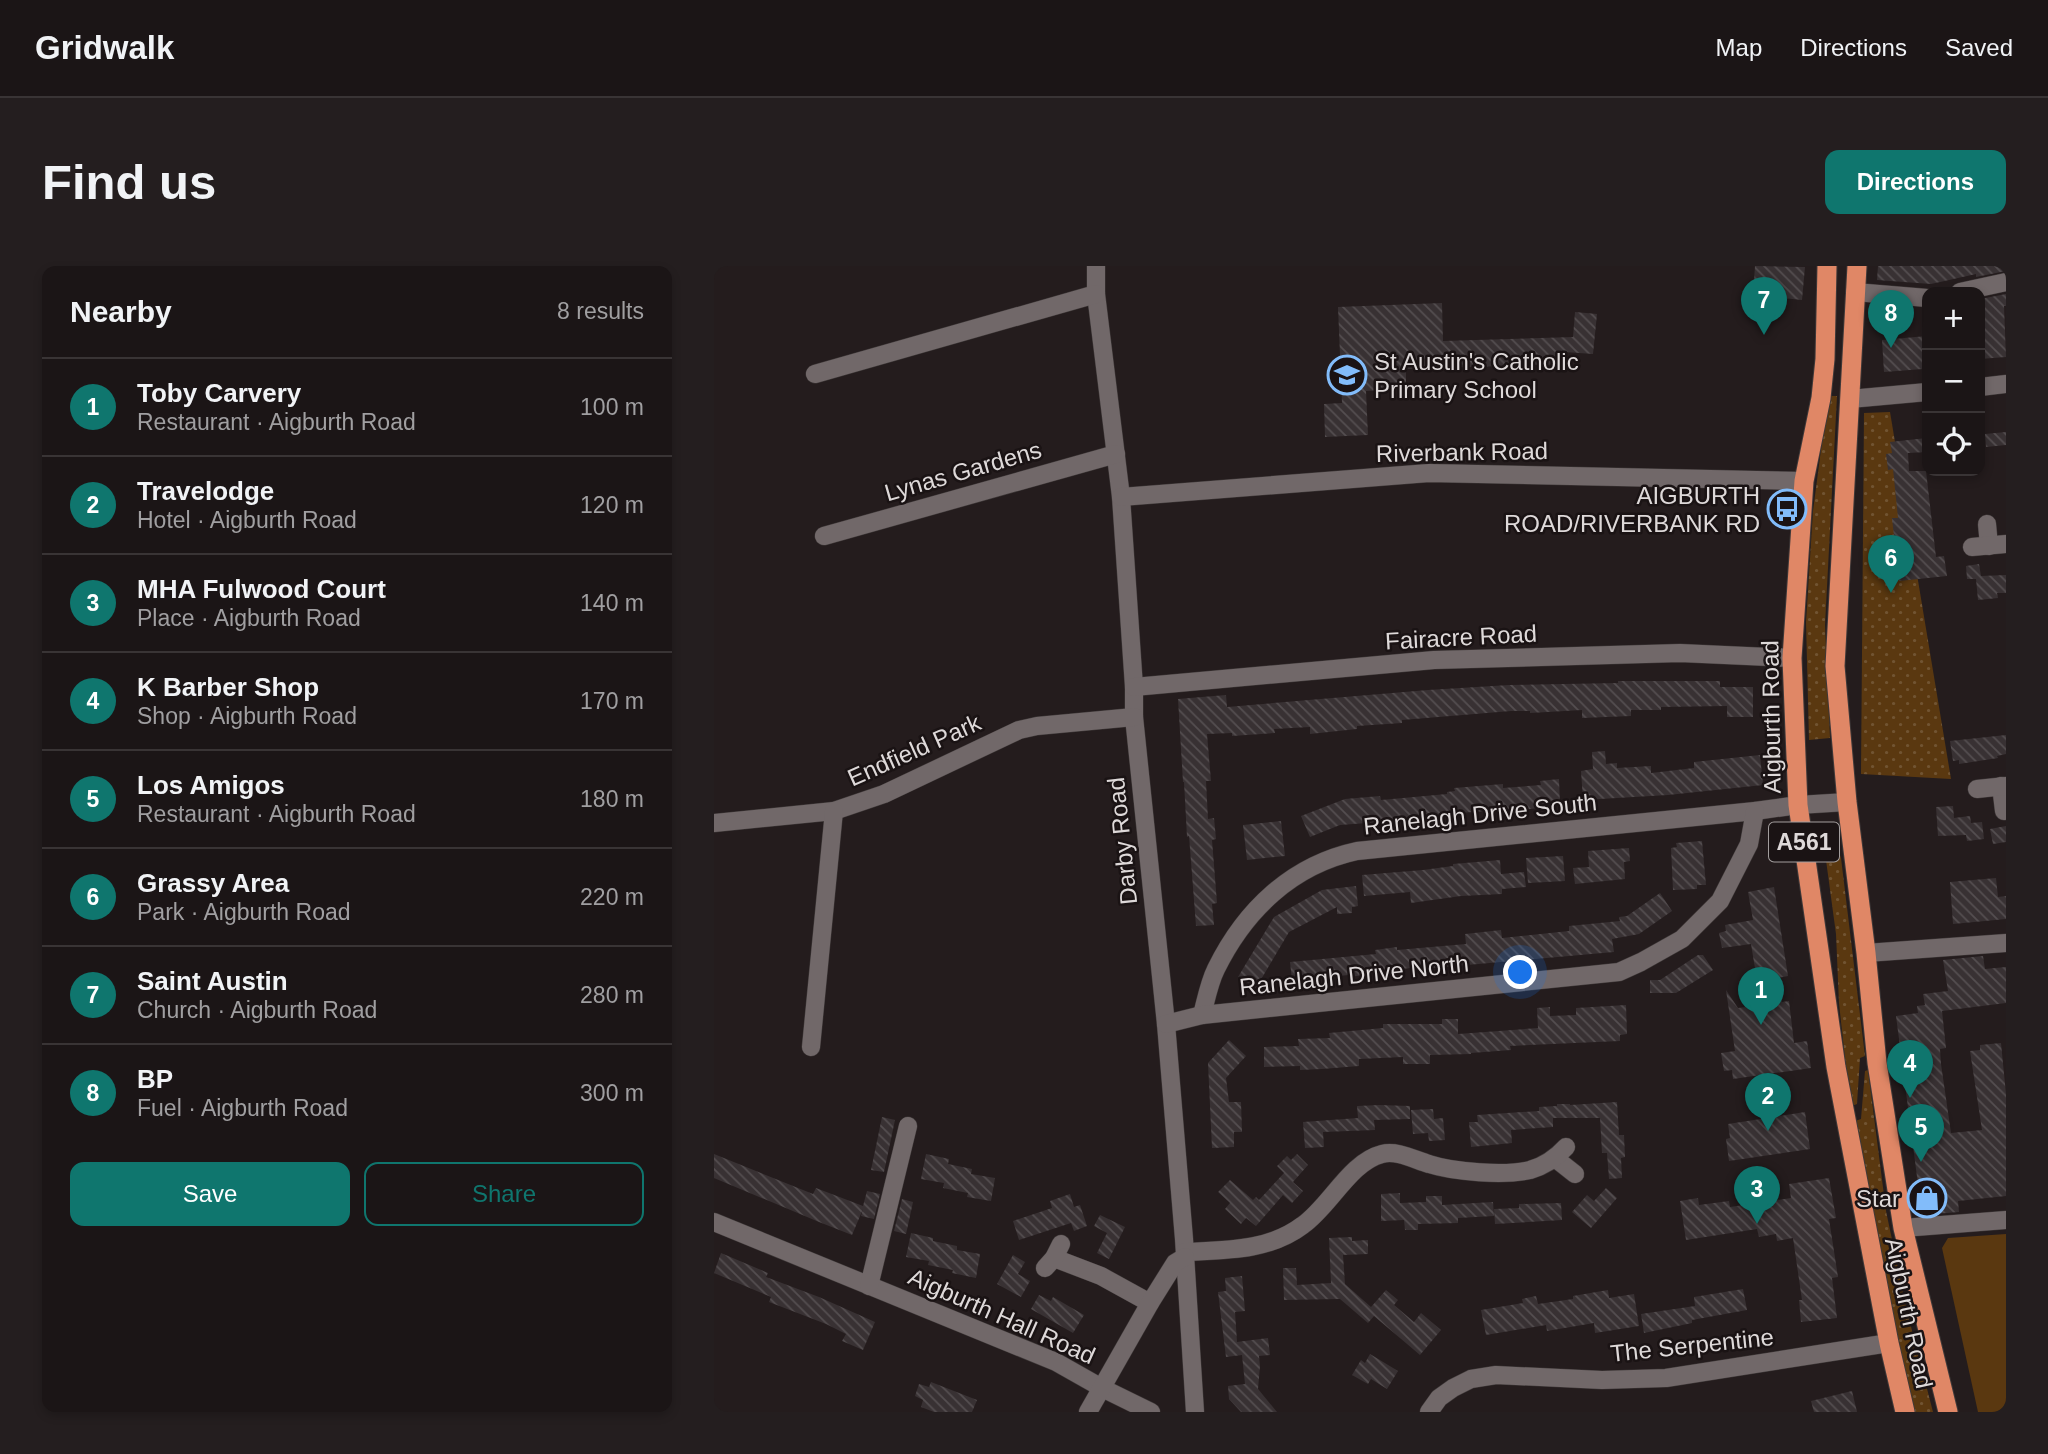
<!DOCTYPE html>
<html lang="en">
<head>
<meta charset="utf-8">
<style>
  :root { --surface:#1b1516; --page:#241e1f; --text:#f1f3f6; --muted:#a09fa1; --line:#393435; --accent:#0f766e }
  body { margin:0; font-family:Arial,sans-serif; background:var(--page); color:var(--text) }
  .controls { position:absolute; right:21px; top:21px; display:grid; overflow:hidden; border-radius:14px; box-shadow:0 4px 10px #0003 }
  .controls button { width:63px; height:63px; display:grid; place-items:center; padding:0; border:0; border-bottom:2px solid var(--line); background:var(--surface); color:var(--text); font:35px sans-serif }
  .you { position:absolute; left:807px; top:707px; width:24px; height:24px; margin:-18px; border:5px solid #fff; border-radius:50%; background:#1a73e8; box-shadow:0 0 0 10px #1a73e833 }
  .badge { display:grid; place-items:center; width:46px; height:46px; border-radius:50%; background:var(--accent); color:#fff; font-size:23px; font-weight:700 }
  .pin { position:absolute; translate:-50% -58px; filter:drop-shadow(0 2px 4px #0008) }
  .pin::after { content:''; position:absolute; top:37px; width:24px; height:21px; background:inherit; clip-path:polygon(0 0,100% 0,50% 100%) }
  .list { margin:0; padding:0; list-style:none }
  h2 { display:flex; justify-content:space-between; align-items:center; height:91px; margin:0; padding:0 28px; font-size:30px }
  h2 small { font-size:23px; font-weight:400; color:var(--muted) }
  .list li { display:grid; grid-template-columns:46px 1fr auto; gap:21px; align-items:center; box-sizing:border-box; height:98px; padding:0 28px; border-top:2px solid var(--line) }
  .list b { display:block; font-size:26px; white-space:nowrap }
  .list p { margin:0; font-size:23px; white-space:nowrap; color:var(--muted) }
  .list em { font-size:23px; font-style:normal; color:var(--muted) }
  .actions { display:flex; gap:14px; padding:21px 28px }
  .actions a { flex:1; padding:16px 0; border:2px solid var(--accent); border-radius:14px; text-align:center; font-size:24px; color:var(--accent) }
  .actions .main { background:var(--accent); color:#fff }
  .icon { flex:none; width:38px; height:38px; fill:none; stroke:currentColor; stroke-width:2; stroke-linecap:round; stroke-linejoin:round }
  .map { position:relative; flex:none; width:1292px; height:1146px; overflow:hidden; border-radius:14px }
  header { display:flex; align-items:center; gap:42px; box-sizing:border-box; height:98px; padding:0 35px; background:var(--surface); border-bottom:2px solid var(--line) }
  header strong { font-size:33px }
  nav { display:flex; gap:38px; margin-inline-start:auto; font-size:24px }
  .intro { display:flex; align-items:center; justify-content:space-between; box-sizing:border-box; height:168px; padding:0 42px }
  h1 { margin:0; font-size:49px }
  .button { padding:18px 32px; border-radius:14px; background:var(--accent); color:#fff; font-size:24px; font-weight:700 }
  main { display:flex; gap:42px; padding:0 42px }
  aside { flex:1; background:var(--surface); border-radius:14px; box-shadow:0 4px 10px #0003 }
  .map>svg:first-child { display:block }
  .grass { fill:url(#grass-dots) }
  .pitch { fill:#5a3810 }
  .building { fill:url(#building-back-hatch) }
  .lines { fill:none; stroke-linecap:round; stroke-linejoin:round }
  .minor-casing { stroke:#3f3939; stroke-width:19 }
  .trunk-casing { stroke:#3f3939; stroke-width:21 }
  .minor { stroke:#716869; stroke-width:18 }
  .trunk { stroke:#e08766; stroke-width:19 }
  .labels { text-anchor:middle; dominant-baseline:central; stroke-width:5; stroke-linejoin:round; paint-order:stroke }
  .shield { fill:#1a1314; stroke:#a39e9e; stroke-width:2 }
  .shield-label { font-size:23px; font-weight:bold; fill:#ded9d9 }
  .poi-label { font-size:24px; fill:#ded9d9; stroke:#1a1314; text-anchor:end }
  .street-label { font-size:24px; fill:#ded9d9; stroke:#1a1314 }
</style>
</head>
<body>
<header>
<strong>Gridwalk</strong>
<nav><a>Map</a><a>Directions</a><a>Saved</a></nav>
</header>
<div class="intro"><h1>Find us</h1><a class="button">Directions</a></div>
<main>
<aside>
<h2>Nearby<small>8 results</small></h2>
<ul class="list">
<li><span class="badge">1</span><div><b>Toby Carvery</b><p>Restaurant · Aigburth Road</p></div><em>100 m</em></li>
<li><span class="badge">2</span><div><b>Travelodge</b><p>Hotel · Aigburth Road</p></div><em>120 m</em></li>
<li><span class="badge">3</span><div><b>MHA Fulwood Court</b><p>Place · Aigburth Road</p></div><em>140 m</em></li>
<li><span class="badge">4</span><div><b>K Barber Shop</b><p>Shop · Aigburth Road</p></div><em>170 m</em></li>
<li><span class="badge">5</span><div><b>Los Amigos</b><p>Restaurant · Aigburth Road</p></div><em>180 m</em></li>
<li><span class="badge">6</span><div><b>Grassy Area</b><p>Park · Aigburth Road</p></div><em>220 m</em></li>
<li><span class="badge">7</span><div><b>Saint Austin</b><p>Church · Aigburth Road</p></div><em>280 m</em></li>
<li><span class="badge">8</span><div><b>BP</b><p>Fuel · Aigburth Road</p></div><em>300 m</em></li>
</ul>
<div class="actions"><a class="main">Save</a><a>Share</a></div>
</aside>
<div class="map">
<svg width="1292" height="1146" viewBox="0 0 1292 1146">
  <defs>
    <pattern id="grass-dots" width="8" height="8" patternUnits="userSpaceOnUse" patternTransform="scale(1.75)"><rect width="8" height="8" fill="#5a3810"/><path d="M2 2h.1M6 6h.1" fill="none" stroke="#715432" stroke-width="1.8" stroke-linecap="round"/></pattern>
    <pattern id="building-back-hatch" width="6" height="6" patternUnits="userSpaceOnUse" patternTransform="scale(1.75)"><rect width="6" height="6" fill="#383133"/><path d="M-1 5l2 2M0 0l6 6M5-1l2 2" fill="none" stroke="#544e50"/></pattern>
  </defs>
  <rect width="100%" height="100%" fill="#241c1d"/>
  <g class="grass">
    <path d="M1114,130H1123L1111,359L1116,472L1095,474L1092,356L1099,245Z"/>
    <path d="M1176,146L1237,513L1147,508L1150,147Z"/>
    <path d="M1119,569L1127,592L1151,790L1146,792L1143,838L1138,840L1133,811L1125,737L1122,668L1112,594L1114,570Z"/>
    <path d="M1154,804L1172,945L1193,1045L1219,1146H1198L1141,855L1147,853L1151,805Z"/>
  </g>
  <path class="pitch" d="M1292,968V1146H1264L1228,982L1234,972Z"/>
  <g class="building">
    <path d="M1041,0L1091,1L1088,34L1039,29Z"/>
    <path d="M1164,0H1292V5L1262,11V8L1217,18L1163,14Z"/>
    <path d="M1292,28V40H1290L1292,91L1266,93V33Z"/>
    <path d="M728,37L729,75L859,71L861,46L883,48L879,88L851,86L852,98L692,103V123L652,125L654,169L611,171L610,138L628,137L624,41Z"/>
    <path d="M1213,70V91L1208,92L1209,103L1170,106L1168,74Z"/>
    <path d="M1292,166V179L1272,181L1271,168Z"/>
    <path d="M1213,172V186L1194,187L1195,205H1212L1222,291L1230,290L1233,310L1185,315L1184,305L1179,306L1177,289H1182L1178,252H1184L1179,203L1174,204L1172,188L1178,187L1176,176Z"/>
    <path d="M1265,298L1267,310L1292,309V327H1283L1284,332L1264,334L1262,313H1253L1252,300Z"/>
    <path d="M904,415H1006V421H1039V451H1013V440L947,441V444H917V450L868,452V444L816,447V445H797L688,454V457L643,460V463L596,468V461L560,463L561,467L518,470V467L493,468L497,515H492L494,553L500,552L502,573L498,574L503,637L498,638L500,659L482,660L475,570L473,571L470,516H469L464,433L512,429L513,441L714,424L795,419L904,417Z"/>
    <path d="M1292,469V488L1283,490L1284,492L1245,498V494L1239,495L1236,475Z"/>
    <path d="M891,485L892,498L903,497V502L937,500V507L980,502V496L1046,489L1049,519L954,529L869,534L867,505L879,503L878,486Z"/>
    <path d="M845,513L846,538L826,540V542L772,547V545L746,547V550L626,559L596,571L587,550L631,533L666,530L667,534L733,528V526L741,525L740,522L789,518V522L827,519L826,515Z"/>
    <path d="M1239,540L1240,552L1256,550L1257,557L1268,556L1270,573L1253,575L1252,569L1224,570L1222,541Z"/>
    <path d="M567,555L571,590L533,594L529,559Z"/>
    <path d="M1292,560V576L1279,578L1276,563Z"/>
    <path d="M988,575L992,619H983V623L959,624L957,582L963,581L962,577Z"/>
    <path d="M915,582L916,595L910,596L911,613L861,618L859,602L875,601L874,585Z"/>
    <path d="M849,590L851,615L814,617L812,592Z"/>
    <path d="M786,594L787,608L810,606L812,621L788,623V628L747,630L697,637L696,626L650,630L648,609L709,604L739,600V598Z"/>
    <path d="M1282,612L1284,631L1292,630V653L1239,658L1236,616Z"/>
    <path d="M642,620L644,640L638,641V647L623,648V641L575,666L542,722L524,711L560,651L608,624Z"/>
    <path d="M1060,621L1074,710L1064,712L1068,736L1075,735L1080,777L1093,775L1097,802L1019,813L1018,804L1010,805L1007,787L1021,785L1012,724L1024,742L1047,739L1037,678L1008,682L1005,667L1012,665L1011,659L1039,654L1034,626Z"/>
    <path d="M946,627L958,645L925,668L898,673L900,686L697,704V702L658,706V708L635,711V709L578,714L576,696L662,688L661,684L683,681V684L752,678L751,668L787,664L788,672L855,665V660L906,655L905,651L913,650Z"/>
    <path d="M984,689H989L999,704L962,727H936V714H946Z"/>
    <path d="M1269,690L1271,703L1292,701V737L1228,745L1232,782L1226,783L1227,798L1237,867L1268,864L1256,785L1266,784V779L1287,777L1292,828V930L1244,935L1245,946L1208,949L1182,750L1204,747L1203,740L1211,739L1209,728L1234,725L1229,694Z"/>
    <path d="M912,739L913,768L906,769V775L796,780L797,784L757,787V788L716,789V798H689V791L645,793V800L608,803L586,804V800L550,801V781L585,780L584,773L616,772L615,767L669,762V758H728V753H744V768L824,762L823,742L836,741V750L862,749V742Z"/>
    <path d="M515,774L532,790L512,812L515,836H527L528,866H520V881L498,882L494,797Z"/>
    <path d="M903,836L905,869H910L911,891L907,892L908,912L895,913L893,887H888L886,852H839V861L797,864L798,877L757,881L755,856H764L763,849L825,845V841L843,840V838H856V839Z"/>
    <path d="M665,839L696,840V853L660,854L661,864L609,866L610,881L591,882L589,856L644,852L643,840Z"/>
    <path d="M719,843L720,853L729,852L731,874L715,875L714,867L699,868L697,844Z"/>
    <path d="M1091,846L1096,883L1015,895L1012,873L1016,872L1014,858Z"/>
    <path d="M168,851L181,854L170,906L157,904Z"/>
    <path d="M0,888L99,928L102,922L149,940L153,925L166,928L160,953L147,950L149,943L138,969L105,956L0,912Z"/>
    <path d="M212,888L235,893L234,898L258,903L257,908L281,912L277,935L253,931L254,927L229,922L230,917L207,913Z"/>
    <path d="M583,888L594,899L579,916L589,925L578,937L569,929L542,960L532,952L527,958L511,943L516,937L504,926L516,914L539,934L542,931L545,934L570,907L563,900L573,890L577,894Z"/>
    <path d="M1115,912L1122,952L1115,953L1124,1011L1118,1012L1123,1052L1087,1056L1085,1034H1088L1079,972L1063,975L1062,968L1045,971L1043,963L972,974L966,935L984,932L985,939L1015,935L1016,941L1077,932L1075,918Z"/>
    <path d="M892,922L903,932L877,962L858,946L873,929L880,935Z"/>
    <path d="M686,927V937L712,936V930H728V939L779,936L780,950L744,952V957L704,958V964H691L690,954L667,955V928Z"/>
    <path d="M356,928L360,941L366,939L373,960L360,965L357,957L305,974L299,955L338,942L336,935Z"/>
    <path d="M188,933L199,936L192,968L180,965Z"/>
    <path d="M847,937L848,954L781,958L780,943L805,942V938Z"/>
    <path d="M386,949L411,961L395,993L383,987L393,967L380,960Z"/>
    <path d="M197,967L219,972V975L243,980V984L266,988L262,1012L238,1007L239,1004L214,999L215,995L192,991Z"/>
    <path d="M638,971V975L654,974V988L629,989L631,1018L657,1041L672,1024L684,1034L680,1039L700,1056L707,1047L727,1064L706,1089L660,1050L654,1057L626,1033L570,1034L569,1002H582L583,1019L617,1017L615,972Z"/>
    <path d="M7,987L54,1007L52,1011L105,1031L161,1056L149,1084L128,1075L132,1068L112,1058L55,1036L57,1031L0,1007Z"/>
    <path d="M299,989L311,996L304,1008L316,1015L307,1031L283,1018Z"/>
    <path d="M528,1010L531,1045L521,1046L523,1076L554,1072L556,1089L545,1090L546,1100L544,1123L563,1146H527L515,1133L514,1120L531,1118L528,1089L512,1091L504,1026L512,1025L511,1012Z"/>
    <path d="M1029,1023L1033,1044L978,1054V1057L930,1067L927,1048L981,1040L980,1031Z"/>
    <path d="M894,1024L895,1032L920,1028L925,1060L881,1067L880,1057L833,1065L832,1059L772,1069L767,1044L809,1037L808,1033L822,1030L824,1038L859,1033V1030Z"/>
    <path d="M325,1029L337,1035L339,1031L370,1049L359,1067L317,1043Z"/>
    <path d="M656,1088L684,1105L673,1123L657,1113L654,1118L638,1109L647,1094L651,1097Z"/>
    <path d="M217,1116L263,1134L258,1146H220L207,1141L209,1134L201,1130L205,1118L215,1121Z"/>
    <path d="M1138,1125L1143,1146H1100L1097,1135Z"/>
  </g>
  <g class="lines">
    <defs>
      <g id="minor">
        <path d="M382,0V28L407,231L420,421V451L452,758L470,973L481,1146"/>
        <path d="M1141,26L1213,32"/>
        <path d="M1246,26L1292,16"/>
        <path d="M101,108L382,28"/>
        <path d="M1266,121L1292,118"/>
        <path d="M1136,133L1213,126"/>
        <path d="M407,231L715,207L1090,215"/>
        <path d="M1273,258L1275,280"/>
        <path d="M110,270L402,188"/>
        <path d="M1258,281L1292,278"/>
        <path d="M420,421L720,394L966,387L1078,392"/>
        <path d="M1287,520L1290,545"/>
        <path d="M1263,523L1292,520"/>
        <path d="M0,557L120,545L170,528L305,464L323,460L420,451"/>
        <path d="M1152,687L1292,677"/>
        <path d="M488,749C492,734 495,717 502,703C531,644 578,599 643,585L1041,545L1084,539L1133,536"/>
        <path d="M452,758L488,749L905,706L927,696L968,673L1006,635L1035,578L1041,545"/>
        <path d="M97,781L120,545"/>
        <path d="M842,893L861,908"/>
        <path d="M0,956L342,1096L388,1122L437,1146"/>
        <path d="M1189,962L1292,954"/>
        <path d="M471,986C512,984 555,985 589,959C616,940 636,896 668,888C683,884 701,894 715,898C740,906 790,910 816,904C830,900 842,892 852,881"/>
        <path d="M340,992L387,1010L436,1037"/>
        <path d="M331,1002L340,992L347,978"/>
        <path d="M155,1020L194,860"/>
        <path d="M374,1146L436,1037L461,997L471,991"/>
        <path d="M715,1146L725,1132L739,1122L757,1113L782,1109L888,1114L952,1112L1175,1077"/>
      </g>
      <g id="trunk">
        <path d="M1113,0L1111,93L1107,132L1090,215L1078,392L1084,539L1122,801L1175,1077L1191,1146"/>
        <path d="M1143,0L1121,400L1133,536L1152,687L1163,797L1189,962L1234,1146"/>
      </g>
    </defs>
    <use href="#minor" class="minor-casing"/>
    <use href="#trunk" class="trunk-casing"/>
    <use href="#minor" class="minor"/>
    <use href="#trunk" class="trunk"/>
  </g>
  <defs>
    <symbol id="school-ring" viewBox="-11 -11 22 22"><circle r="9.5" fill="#1a1314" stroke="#82bcfa" stroke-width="1.5"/><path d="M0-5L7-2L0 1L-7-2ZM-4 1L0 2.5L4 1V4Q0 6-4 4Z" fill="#82bcfa"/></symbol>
    <symbol id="bus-ring" viewBox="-11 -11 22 22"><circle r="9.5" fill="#1a1314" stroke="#82bcfa" stroke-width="1.5"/><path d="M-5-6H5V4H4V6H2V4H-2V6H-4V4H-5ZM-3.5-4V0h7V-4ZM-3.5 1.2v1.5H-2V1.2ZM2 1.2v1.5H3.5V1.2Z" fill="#82bcfa"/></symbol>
    <symbol id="shop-ring" viewBox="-11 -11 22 22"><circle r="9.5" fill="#1a1314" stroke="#82bcfa" stroke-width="1.5"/><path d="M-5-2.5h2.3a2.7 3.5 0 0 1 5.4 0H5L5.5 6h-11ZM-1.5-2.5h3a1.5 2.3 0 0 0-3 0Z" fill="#82bcfa"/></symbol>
  </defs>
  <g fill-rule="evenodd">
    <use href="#school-ring" x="611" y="87" width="44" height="44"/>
    <use href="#bus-ring" x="1051" y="221" width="44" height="44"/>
    <use href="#shop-ring" x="1191" y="910" width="44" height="44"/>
  </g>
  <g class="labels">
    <rect class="shield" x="1055" y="556.5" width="70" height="39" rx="5"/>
    <g class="shield-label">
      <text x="1090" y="576">A561</text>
    </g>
    <g class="poi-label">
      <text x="660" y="95" text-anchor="start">St Austin's Catholic<tspan x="660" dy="28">Primary School</tspan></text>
      <text x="1046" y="229">AIGBURTH<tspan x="1046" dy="28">ROAD/RIVERBANK RD</tspan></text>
      <text x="1186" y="932">Star</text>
    </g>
    <g class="street-label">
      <text transform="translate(748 186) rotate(-1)">Riverbank Road</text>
      <text transform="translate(249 205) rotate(-16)">Lynas Gardens</text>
      <text transform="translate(747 371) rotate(-3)">Fairacre Road</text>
      <text transform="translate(1057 451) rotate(-91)">Aigburth Road</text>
      <text transform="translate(200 484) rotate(-24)">Endfield Park</text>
      <text transform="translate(766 548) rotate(-6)">Ranelagh Drive South</text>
      <text transform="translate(408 575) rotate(-96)">Darby Road</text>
      <text transform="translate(640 709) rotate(-6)">Ranelagh Drive North</text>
      <text transform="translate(1195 1047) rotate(78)">Aigburth Road</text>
      <text transform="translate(288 1050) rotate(24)">Aigburth Hall Road</text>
      <text transform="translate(978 1079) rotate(-6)">The Serpentine</text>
    </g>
  </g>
</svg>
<div class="controls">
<button>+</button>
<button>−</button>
<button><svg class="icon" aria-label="locate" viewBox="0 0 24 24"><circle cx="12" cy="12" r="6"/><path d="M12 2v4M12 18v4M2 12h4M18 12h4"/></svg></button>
</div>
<div class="you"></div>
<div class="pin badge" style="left:1047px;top:759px">1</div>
<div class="pin badge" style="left:1054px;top:865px">2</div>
<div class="pin badge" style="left:1043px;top:958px">3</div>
<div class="pin badge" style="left:1196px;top:832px">4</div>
<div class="pin badge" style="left:1207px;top:896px">5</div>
<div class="pin badge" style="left:1177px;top:327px">6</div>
<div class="pin badge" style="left:1050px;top:69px">7</div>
<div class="pin badge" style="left:1177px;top:82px">8</div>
</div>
</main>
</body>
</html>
